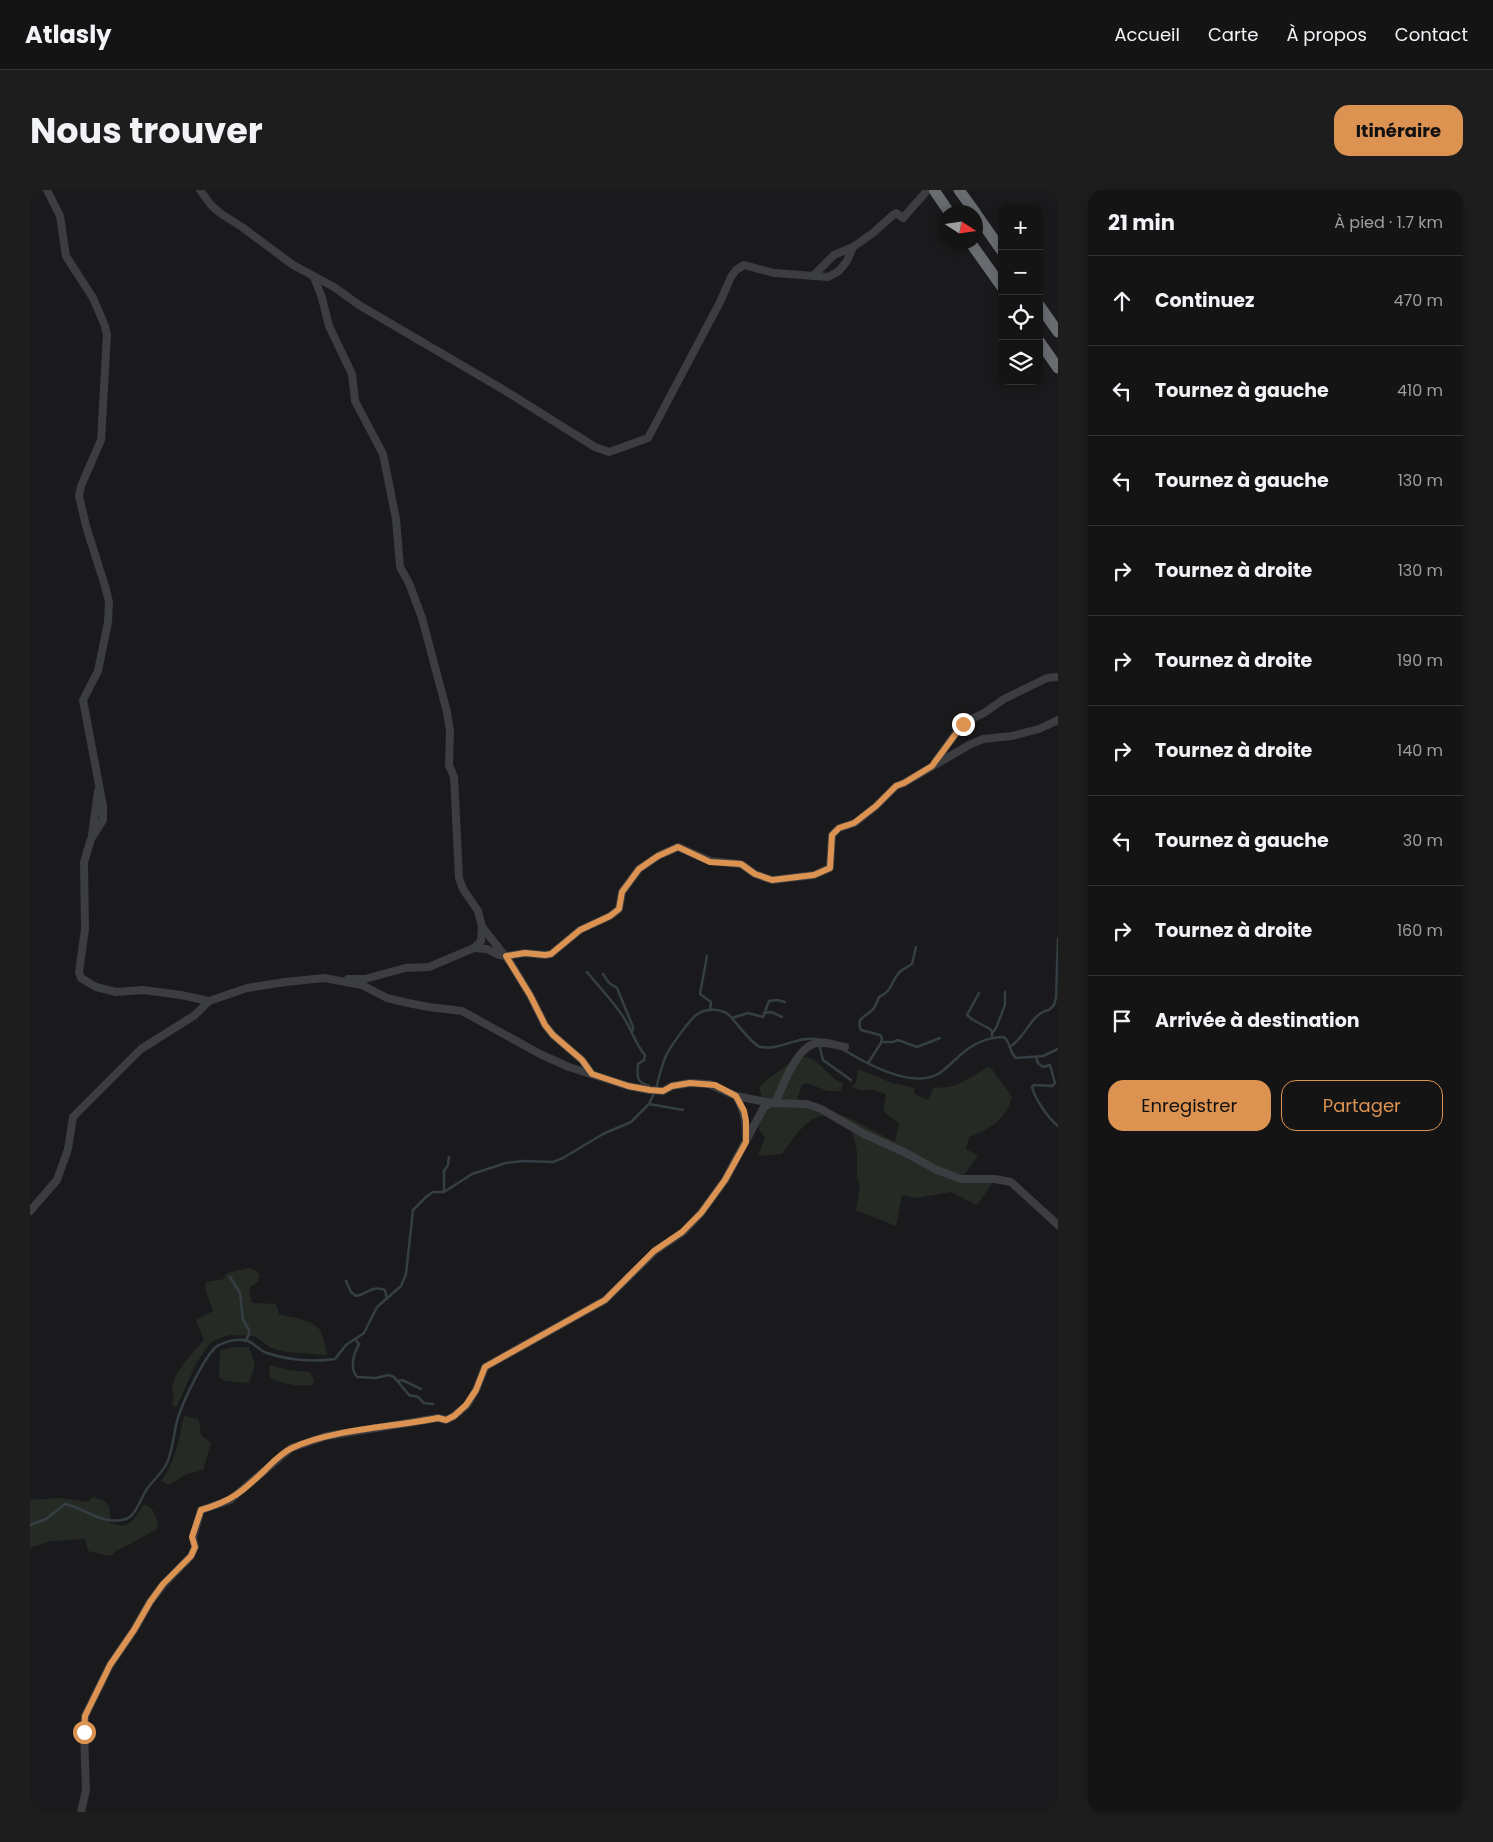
<!DOCTYPE html>
<html lang="fr">
<head>
<meta charset="utf-8">
<style>
  :root { --surface:#141415; --page:#1d1d1e; --text:#f1f3f6; --muted:#9d9ea0; --line:#333334; --accent:#dc9251 }
  body { margin:0; font-family:Poppins,sans-serif; background:var(--page); color:var(--text) }
  .controls { position:absolute; right:15px; top:15px; display:grid; overflow:hidden; border-radius:10px; box-shadow:0 2px 8px #0003 }
  .controls button { width:45px; height:45px; display:grid; place-items:center; padding:0; border:0; border-bottom:1px solid var(--line); background:var(--surface); color:var(--text); font:25px sans-serif }
  .compass { position:absolute; left:908px; top:15px; width:45px; height:45px; border-radius:50%; background:var(--surface); box-shadow:0 2px 8px #0003; rotate:102deg }
  .stop { position:absolute; width:15px; height:15px; margin:-11px; border:4px solid #dc9251; border-radius:50%; background:#fff }
  .stop.end { background:#dc9251; border-color:#fff; box-shadow:0 1px 5px #0008 }
  .list { margin:0; padding:0; list-style:none }
  h2 { display:flex; justify-content:space-between; align-items:center; height:65px; margin:0; padding:0 20px; font-size:21px }
  h2 small { font-size:16px; font-weight:400; color:var(--muted) }
  .list li { display:grid; grid-template-columns:32px 1fr auto; gap:15px; align-items:center; box-sizing:border-box; height:90px; padding:0 20px; border-top:1px solid var(--line) }
  .list b { display:block; font-size:19px; white-space:nowrap }
  .list em { font-size:16px; font-style:normal; color:var(--muted) }
  .actions { display:flex; gap:10px; padding:15px 20px }
  .actions a { flex:1; padding:11px 0; border:1px solid var(--accent); border-radius:15px; text-align:center; font-size:18px; color:var(--accent) }
  .actions .main { background:var(--accent); color:#111 }
  .icon { flex:none; width:28px; height:28px; fill:none; stroke:currentColor; stroke-width:2; stroke-linecap:round; stroke-linejoin:round }
  .map { position:relative; flex:none; width:1028px; height:1622px; overflow:hidden; border-radius:15px }
  header { display:flex; align-items:center; gap:30px; box-sizing:border-box; height:70px; padding:0 25px; background:var(--surface); border-bottom:1px solid var(--line) }
  header strong { font-size:24px }
  nav { display:flex; gap:28px; margin-inline-start:auto; font-size:18px }
  .intro { display:flex; align-items:center; justify-content:space-between; box-sizing:border-box; height:120px; padding:0 30px }
  h1 { margin:0; font-size:35px }
  .button { padding:12px 22px; border-radius:15px; background:var(--accent); color:#111; font-size:18px; font-weight:700 }
  main { display:flex; gap:30px; padding:0 30px }
  aside { flex:1; background:var(--surface); border-radius:15px; box-shadow:0 2px 8px #0003 }
  .map>svg:first-child { display:block }
  .green { fill:#252b24 }
  .lines { fill:none; stroke-linecap:round; stroke-linejoin:round }
  .stream { stroke:#353f43; stroke-width:2.5 }
  .minor { stroke:#3b3d40; stroke-width:8 }
  .highway { stroke:#686c71; stroke-width:11 }
  .route { stroke:#dc9251; stroke-width:6 }
</style>
</head>
<body>
<header>
<strong>Atlasly</strong>
<nav><a>Accueil</a><a>Carte</a><a>À propos</a><a>Contact</a></nav>
</header>
<div class="intro"><h1>Nous trouver</h1><a class="button">Itinéraire</a></div>
<main>
<div class="map">
<svg width="1028" height="1622" viewBox="0 0 1028 1622">
  <rect width="100%" height="100%" fill="#1a1a1c"/>
  <g class="green">
    <path d="M777,867C792,872 798,887 813,894L811,901H798L776,893L772,894L766,914L798,920L819,928L865,952L869,933L854,922V915L856,904L844,900H830L822,897L826,893L828,879L862,893L885,898L884,904L898,910L904,897C924,901 941,887 957,877L961,878L982,907C977,929 958,940 939,947L936,959L948,966L931,989H965L947,1015L921,1002L885,1008L872,1005L866,1036L826,1020L830,996L827,987V962L821,937C815,934 809,929 803,927C779,919 764,949 752,964L728,966L735,948L729,939L733,911L729,897C740,886 753,880 764,868Z"/>
    <path d="M219,1078L225,1080L230,1085L228,1092L221,1096L219,1101L222,1113L246,1114L249,1124C260,1127 286,1130 291,1142C294,1149 295,1158 297,1165L256,1162L241,1158L225,1146L199,1145L188,1149L180,1153L167,1172L146,1218L142,1215L144,1205C135,1191 164,1161 174,1150L166,1130L183,1121L175,1099L176,1092L194,1089L197,1083Z"/>
    <path d="M207,1157H219L225,1175L219,1193L195,1191L189,1187L190,1160Z"/>
    <path d="M239,1175L259,1180L280,1182L284,1191L282,1195C268,1196 252,1195 240,1187Z"/>
    <path d="M154,1226L169,1229L171,1245L181,1253L173,1280L157,1284L139,1295L131,1291C146,1272 149,1249 154,1226Z"/>
    <path d="M62,1307L73,1310L79,1316L81,1333C100,1341 105,1328 114,1314L122,1319L128,1332L126,1340L86,1361L80,1366L58,1361L55,1349L21,1351L0,1358V1310L30,1308L58,1312Z"/>
  </g>
  <g class="lines">
    <g class="stream">
      <path d="M677,766L670,804L681,812L680,820"/>
      <path d="M557,782C569,797 583,811 594,828C602,840 605,854 615,865L614,870L608,874C607,887 606,892 619,896"/>
      <path d="M573,784L579,793L587,798L603,837L602,842"/>
      <path d="M949,803L937,825L943,830L960,839L962,842V848"/>
      <path d="M736,823L741,822L752,827"/>
      <path d="M702,828L718,823L733,827L739,811L747,810L755,812"/>
      <path d="M963,842L966,838L975,815V802"/>
      <path d="M851,852H863L868,850L887,857L910,848"/>
      <path d="M789,854L793,870L821,890"/>
      <path d="M981,856C996,847 1001,823 1019,820L1024,815L1026,808L1028,748"/>
      <path d="M814,860C837,874 882,899 908,884C915,880 920,874 926,869C940,855 955,847 974,847C981,853 979,862 986,868L1013,866L1028,859"/>
      <path d="M1006,867L1008,873L1013,877L1020,875L1025,893L1022,896L1004,895L1002,897C1005,909 1018,928 1028,936"/>
      <path d="M838,873L851,853L852,848L850,845L831,840C825,827 838,826 844,818C846,815 848,810 849,807C862,802 861,792 868,784C870,780 878,777 882,774L886,757"/>
      <path d="M626,898C629,888 631,878 635,868C638,859 659,831 666,825C676,818 690,818 699,825C706,832 723,856 731,857C750,861 769,844 791,850"/>
      <path d="M619,914L653,920"/>
      <path d="M414,1002V981L418,975L419,967"/>
      <path d="M200,1087L210,1103L213,1130L219,1140V1145L215,1151"/>
      <path d="M316,1091L321,1102L326,1106C338,1104 342,1095 355,1100L357,1109"/>
      <path d="M325,1149L329,1154C324,1163 319,1178 327,1187L346,1188L358,1185L364,1187L379,1205L388,1207L394,1213L403,1214"/>
      <path d="M368,1191L372,1190L391,1199"/>
      <path d="M0,1335L16,1329L35,1314C55,1318 69,1334 92,1330C96,1329 100,1328 102,1325C108,1318 111,1309 115,1302C121,1292 131,1284 136,1275C142,1264 144,1243 147,1231C151,1216 176,1161 189,1155C197,1151 209,1148 218,1151C225,1154 230,1161 237,1163C258,1170 283,1172 305,1169L316,1155L334,1143L347,1117L371,1096L376,1084L383,1020L396,1007L403,1002H414L442,984L476,973L492,971L523,972L533,968L573,944L601,932L619,914L624,903"/>
    </g>
    <g class="minor">
      <path d="M17,0L30,26L36,66L63,108L75,136L77,145L71,250L51,296L49,306L56,336L75,396L79,412L78,432L68,481L53,510L73,616V630L61,649L54,672L55,739L49,782L51,788L66,797L86,802L113,800L151,805L179,811"/>
      <path d="M170,0L181,15L190,23L212,37L263,75L304,97L329,115L474,200L565,257L579,262L618,248L690,112L701,87L706,80L714,75L744,83L798,87L809,81L817,71L823,57L843,43L863,25L866,23L873,28L895,3"/>
      <path d="M783,86L804,65L823,57"/>
      <path d="M284,87L292,108L299,136L322,184L325,211L353,264L366,329L370,377L379,393L392,428L417,522L420,542L419,575L424,587L429,688L433,699L448,721L452,737L480,772L500,805L515,835L523,845L552,870L562,884"/>
      <path d="M905,572L933,533L954,523L974,509L1017,488L1028,487"/>
      <path d="M62,645L68,601"/>
      <path d="M444,758L457,759L469,765L476,766L495,763L515,765L521,764L550,740L580,726L589,719L592,702L609,679L628,666L648,657L680,671L711,674L725,684L742,690L784,685L800,678L802,645L809,638L825,633L846,616L866,596L874,593L939,555L953,549L982,546L1009,539L1028,530"/>
      <path d="M318,789H335L375,778L399,777L444,758L451,751L452,737"/>
      <path d="M706,906C715,923 716,931 716,950"/>
      <path d="M745,913C753,896 765,861 783,854C792,850 805,855 815,857"/>
      <path d="M0,1021L27,990L38,959L43,927L111,859L165,825L179,811L217,798L255,792L294,788L332,795L357,808L378,813L399,817L432,821L510,864L539,877L598,896L619,900L633,901L642,896L660,893L679,894L706,906L741,913"/>
      <path d="M51,1622L56,1600L54,1542L55,1526L80,1475L104,1440L120,1412L133,1395L161,1366L165,1357L163,1347L171,1320L200,1310L261,1258L297,1246L408,1228L416,1230L424,1226L437,1215L446,1200L455,1177L575,1110L625,1061L653,1042L671,1023L695,990L734,917L741,913L777,914L791,919L834,944L876,963L907,980L931,989H965L981,992L1028,1035"/>
    </g>
    <g class="highway">
      <path d="M904,0L919,22"/>
      <path d="M929,0L945,22"/>
      <path d="M946,24L972,61"/>
      <path d="M940,52L972,97"/>
      <path d="M1009,115L1028,142"/>
      <path d="M1009,151L1028,178"/>
    </g>
  </g>
  <g class="lines">
    <path class="route" d="M54,1542L55,1526L80,1475L104,1440L120,1412L133,1394L161,1366L165,1357L162,1347L171,1320C202,1311 213,1301 235,1280C243,1272 251,1263 262,1258C302,1239 364,1237 408,1228L416,1230L424,1226L436,1215L446,1200L455,1177L575,1110L624,1061L652,1042L671,1023L695,990L716,952V931L714,921L706,906L685,895L660,893L642,896L633,901L620,900L598,896L562,884L552,870L523,845L515,835L500,805L476,766L495,763L515,765L521,764L550,740L580,726L589,719L592,702L609,679L628,666L648,657L680,672L711,674L725,684L742,690L784,685L800,678L802,645L809,638L824,633L846,616L866,596L874,593L902,576L933,534"/>
  </g>
</svg>
<div class="controls">
<button>+</button>
<button>−</button>
<button><svg class="icon" aria-label="locate" viewBox="0 0 24 24"><circle cx="12" cy="12" r="6"/><path d="M12 2v4M12 18v4M2 12h4M18 12h4"/></svg></button>
<button><svg class="icon" aria-label="layers" viewBox="0 0 24 24"><path d="M12 4l9 5-9 5-9-5zM3 14l9 5 9-5"/></svg></button>
</div>
<svg class="compass" viewBox="-18 -18 36 36"><path d="M0-13l5 13h-10z" fill="#e53935"/><path d="M0 13l5-13h-10z" fill="#9d9ea0"/></svg>
<div class="stop" style="left:54px;top:1542px"></div>
<div class="stop end" style="left:933px;top:534px"></div>
</div>
<aside>
<h2>21 min<small>À pied · 1.7 km</small></h2>
<ul class="list">
<li><svg class="icon" aria-label="ahead" viewBox="0 0 24 24"><path d="M12 20V5M6 11l6-6 6 6"/></svg><div><b>Continuez</b></div><em>470 m</em></li>
<li><svg class="icon" aria-label="left" viewBox="0 0 24 24"><path d="M17 20v-9H6M10 6l-5 5 5 5"/></svg><div><b>Tournez à gauche</b></div><em>410 m</em></li>
<li><svg class="icon" aria-label="left" viewBox="0 0 24 24"><path d="M17 20v-9H6M10 6l-5 5 5 5"/></svg><div><b>Tournez à gauche</b></div><em>130 m</em></li>
<li><svg class="icon" aria-label="right" viewBox="0 0 24 24"><path d="M7 20v-9h11M14 6l5 5-5 5"/></svg><div><b>Tournez à droite</b></div><em>130 m</em></li>
<li><svg class="icon" aria-label="right" viewBox="0 0 24 24"><path d="M7 20v-9h11M14 6l5 5-5 5"/></svg><div><b>Tournez à droite</b></div><em>190 m</em></li>
<li><svg class="icon" aria-label="right" viewBox="0 0 24 24"><path d="M7 20v-9h11M14 6l5 5-5 5"/></svg><div><b>Tournez à droite</b></div><em>140 m</em></li>
<li><svg class="icon" aria-label="left" viewBox="0 0 24 24"><path d="M17 20v-9H6M10 6l-5 5 5 5"/></svg><div><b>Tournez à gauche</b></div><em>30 m</em></li>
<li><svg class="icon" aria-label="right" viewBox="0 0 24 24"><path d="M7 20v-9h11M14 6l5 5-5 5"/></svg><div><b>Tournez à droite</b></div><em>160 m</em></li>
<li><svg class="icon" aria-label="arrive" viewBox="0 0 24 24"><path d="M6 21V4h12l-3 4 3 4H6"/></svg><div><b>Arrivée à destination</b></div></li>
</ul>
<div class="actions"><a class="main">Enregistrer</a><a>Partager</a></div>
</aside>
</main>
</body>
</html>
